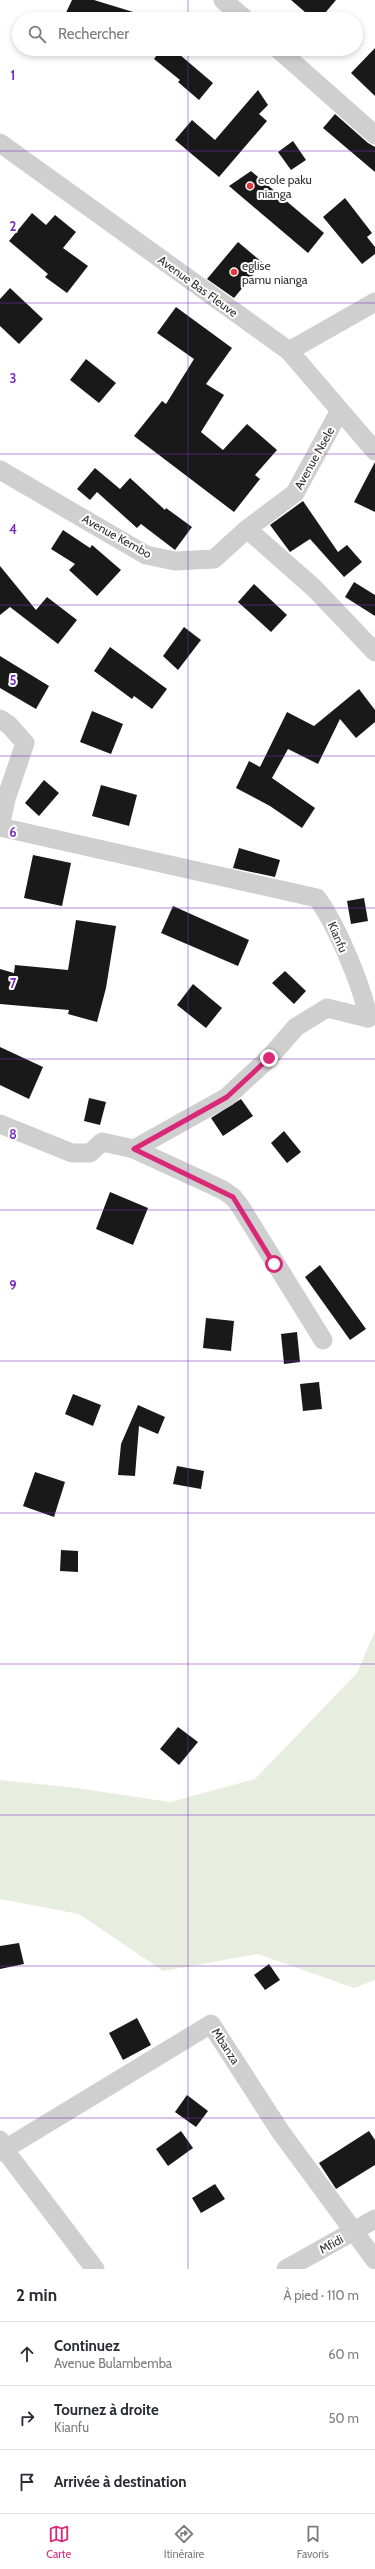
<!DOCTYPE html>
<html lang="fr">
<head>
<meta charset="utf-8">
<style>
  :root { --surface:#fff; --page:#f2f2f3; --text:#2b2b33; --muted:#7c7c81; --line:#e1e1e2; --accent:#db2777 }
  body { margin:0; font-family:Cabin,sans-serif; background:var(--page); color:var(--text) }
  .stop { position:absolute; width:12px; height:12px; margin:-9px; border:3px solid #db2777; border-radius:50%; background:#fff }
  .stop.end { background:#db2777; border-color:#fff; box-shadow:0 1px 4px #0008 }
  .list { margin:0; padding:0; list-style:none }
  h2 { display:flex; justify-content:space-between; align-items:center; height:52px; margin:0; padding:0 16px; font-size:17px }
  h2 small { font-size:13px; font-weight:400; color:var(--muted) }
  .list li { display:grid; grid-template-columns:26px 1fr auto; gap:12px; align-items:center; box-sizing:border-box; height:64px; padding:0 16px; border-top:1px solid var(--line) }
  .list b { display:block; font-size:15px; white-space:nowrap }
  .list p { margin:0; font-size:13px; white-space:nowrap; color:var(--muted) }
  .list em { font-size:13px; font-style:normal; color:var(--muted) }
  .icon { flex:none; width:22px; height:22px; fill:none; stroke:currentColor; stroke-width:2; stroke-linecap:round; stroke-linejoin:round }
  .map { position:relative; flex:none; width:375px; height:2269px; overflow:hidden }
  .search { position:absolute; background:var(--surface); box-shadow:0 2px 6px #0003; left:12px; right:12px; top:12px; height:44px; display:flex; align-items:center; gap:10px; box-sizing:border-box; padding:0 14px; border-radius:22px; color:var(--muted); font-size:15px }
  .sheet { height:244px; background:var(--surface) }
  nav { display:flex; justify-content:space-around; align-items:center; box-sizing:border-box; height:56px; border-top:1px solid var(--line); background:var(--surface); font-size:11px; color:var(--muted) }
  nav a { display:grid; justify-items:center; gap:2px }
  nav .on { color:var(--accent) }
  .map>svg:first-child { display:block }
  .green { fill:#e7eee0 }
  .building { fill:#191919 }
  .lines { fill:none; stroke-linecap:round; stroke-linejoin:round }
  .street { stroke:#cfcfcf; stroke-width:19 }
  .route { stroke:#db2777; stroke-width:5 }
  .grid { fill:none; stroke:#7b2cbf; stroke-width:1; stroke-opacity:0.55 }
  .poi-dot { fill:#e53740; stroke:#fff; stroke-width:1.5 }
  .labels { text-anchor:middle; dominant-baseline:central; stroke-width:4; stroke-linejoin:round; paint-order:stroke }
  .poi-label { font-size:12px; fill:#323232; stroke:#fff; text-anchor:start }
  .street-label { font-size:12px; fill:#323232; stroke:#fff }
  .grid-label { font-size:13px; text-anchor:middle; font-weight:bold; fill:#7b2cbf; stroke:#fff; stroke-width:4; stroke-linejoin:round; paint-order:stroke }
</style>
</head>
<body>
<div class="map">
<svg width="375" height="2269" viewBox="0 0 375 2269">
  <rect width="100%" height="100%" fill="#fff"/>
  <path class="green" d="M375,1631V1980L354,1988L258,1954L163,1971L79,1914L0,1899V1780L77,1788L170,1802L255,1779L357,1673Z"/>
  <g class="building">
    <path d="M72,0H94L143,15L142,19H63Z"/>
    <path d="M291,0H336L320,19H313Z"/>
    <path d="M375,48V96L351,73Z"/>
    <path d="M161,49H173L213,83L199,100L178,82L180,80L154,59Z"/>
    <path d="M258,90L268,105L259,114L267,121L219,177L175,140L192,120L215,140Z"/>
    <path d="M335,114L368,143L375,147V172L323,128Z"/>
    <path d="M293,141L306,160L291,170L278,152Z"/>
    <path d="M251,171L324,233L308,253L229,186Z"/>
    <path d="M345,198L372,233L367,237L375,247V254L362,264L323,217Z"/>
    <path d="M32,213L46,225L55,215L76,232L63,248L88,266L67,293L45,277L48,274L9,241Z"/>
    <path d="M238,242L263,263L234,298L207,279Z"/>
    <path d="M10,288L43,319L19,344L0,326V299Z"/>
    <path d="M176,307L232,348L206,384L224,395L201,432L223,450L247,424L277,450L255,475L260,479L234,512L134,436L162,401L166,404L194,359L157,333Z"/>
    <path d="M86,359L116,383L99,403L70,380Z"/>
    <path d="M375,462V512L354,502Z"/>
    <path d="M95,468L120,489L130,478L165,510L166,508L192,527L175,550L141,524L137,528L97,492L90,500L77,489Z"/>
    <path d="M303,501L338,552L347,545L362,562L344,577L310,539L290,552L270,525Z"/>
    <path d="M63,530L90,548L92,545L121,570L97,596L69,570L75,564L51,549Z"/>
    <path d="M0,566L36,610L47,597L77,620L58,644L10,607L0,615Z"/>
    <path d="M354,582L375,595V616L345,597Z"/>
    <path d="M254,584L287,615L271,632L238,602Z"/>
    <path d="M184,627L201,640L178,670L163,656Z"/>
    <path d="M110,647L167,689L152,709L134,696L132,699L94,671Z"/>
    <path d="M0,656L49,686L36,709L0,688Z"/>
    <path d="M359,689L375,710V722L356,738L340,719L318,764L288,749L272,778L315,808L302,828L270,806L236,788L249,761L260,767L287,712L314,726Z"/>
    <path d="M92,711L123,724L111,754L80,742Z"/>
    <path d="M44,780L59,793L39,816L25,803Z"/>
    <path d="M101,785L137,795L129,826L92,816Z"/>
    <path d="M239,848L280,860L275,877L233,868Z"/>
    <path d="M33,855L71,863L62,906L24,898Z"/>
    <path d="M364,898L368,921L351,924L347,901Z"/>
    <path d="M173,906L249,940L238,966L161,933Z"/>
    <path d="M76,920L116,926L106,988L97,1022L68,1014L69,1010L0,1004V969L14,973L15,965L68,970Z"/>
    <path d="M285,971L306,991L294,1004L272,983Z"/>
    <path d="M193,984L222,1008L206,1028L177,1005Z"/>
    <path d="M0,1047L43,1067L29,1099L0,1085Z"/>
    <path d="M89,1098L106,1102L100,1125L84,1121Z"/>
    <path d="M241,1099L253,1116L223,1136L211,1118Z"/>
    <path d="M284,1131L301,1152L287,1163L271,1143Z"/>
    <path d="M110,1192L148,1208L133,1245L96,1229Z"/>
    <path d="M320,1265L366,1329L350,1340L305,1277Z"/>
    <path d="M206,1318L234,1321L231,1351L203,1348Z"/>
    <path d="M297,1332L300,1362L284,1364L281,1334Z"/>
    <path d="M319,1382L322,1409L303,1411L300,1384Z"/>
    <path d="M73,1394L101,1405L93,1426L65,1414Z"/>
    <path d="M138,1405L165,1417L158,1434L139,1426L135,1476L118,1475L121,1444Z"/>
    <path d="M177,1466L204,1471L201,1489L173,1484Z"/>
    <path d="M35,1472L65,1482L54,1517L23,1506Z"/>
    <path d="M61,1550L78,1551V1572L60,1571Z"/>
    <path d="M178,1727L198,1742L179,1765L160,1749Z"/>
    <path d="M19,1943L24,1964L0,1969V1946Z"/>
    <path d="M269,1964L280,1980L265,1990L254,1975Z"/>
    <path d="M137,2018L151,2045L123,2060L109,2033Z"/>
    <path d="M187,2095L208,2111L196,2127L175,2112Z"/>
    <path d="M181,2131L193,2148L168,2166L156,2149Z"/>
    <path d="M369,2131L375,2140V2165L336,2189L319,2163Z"/>
    <path d="M215,2184L225,2199L201,2213L192,2198Z"/>
  </g>
  <g class="lines">
    <g class="street">
      <path d="M223,0L245,19"/>
      <path d="M278,49L375,135"/>
      <path d="M0,143L289,351L375,451"/>
      <path d="M289,351L375,302"/>
      <path d="M0,470L146,555L175,561L214,559L247,529L314,588L375,652"/>
      <path d="M247,529L295,493L339,412"/>
      <path d="M0,719L9,725L25,743L6,799L0,827L317,898C336,924 363,987 368,1018"/>
      <path d="M0,1124L72,1153H90L102,1142L134,1149L223,1190L233,1197L240,1206L323,1340"/>
      <path d="M134,1149L227,1097L269,1058L296,1027L327,1008L368,1018"/>
      <path d="M0,2140L4,2149L95,2269"/>
      <path d="M0,2152L211,2024L280,2131L375,2260"/>
      <path d="M286,2269L375,2219"/>
    </g>
  </g>
  <g class="lines">
    <path class="route" d="M269,1058L227,1097L134,1149L233,1197L274,1264"/>
  </g>
  <path class="grid" d="M188,0V19M188,49V2269M0,151H375M0,303H375M0,454H375M0,605H375M0,756H375M0,908H375M0,1059H375M0,1210H375M0,1361H375M0,1513H375M0,1664H375M0,1815H375M0,1966H375M0,2118H375"/>
  <g class="poi-dot">
    <circle cx="250" cy="186" r="4"/>
    <circle cx="234" cy="272" r="4"/>
  </g>
  <g class="labels">
    <g class="poi-label">
      <text x="258" y="179">ecole paku<tspan x="258" dy="14">nianga</tspan></text>
      <text x="242" y="265">eglise<tspan x="242" dy="14">pamu nianga</tspan></text>
    </g>
    <g class="street-label">
      <text transform="translate(198 286) rotate(36)">Avenue Bas Fleuve</text>
      <text transform="translate(314 458) rotate(-61)">Avenue Nsele</text>
      <text transform="translate(117 536) rotate(29)">Avenue Kembo</text>
      <text transform="translate(338 937) rotate(67)">Kianfu</text>
      <text transform="translate(226 2046) rotate(57)">Mbanza</text>
      <text transform="translate(331 2244) rotate(-29)">Mfidi</text>
    </g>
  </g>
  <g class="grid-label">
    <text x="13" y="80">1</text>
    <text x="13" y="231">2</text>
    <text x="13" y="383">3</text>
    <text x="13" y="534">4</text>
    <text x="13" y="685">5</text>
    <text x="13" y="837">6</text>
    <text x="13" y="988">7</text>
    <text x="13" y="1139">8</text>
    <text x="13" y="1290">9</text>
  </g>
</svg>
<div class="stop" style="left:274px;top:1264px"></div>
<div class="stop end" style="left:269px;top:1058px"></div>
<div class="search"><svg class="icon" aria-label="search" viewBox="0 0 24 24"><circle cx="10" cy="10" r="6"/><path d="M15 15l6 6"/></svg>Rechercher</div>
</div>
<section class="sheet">
<h2>2 min<small>À pied · 110 m</small></h2>
<ul class="list">
<li><svg class="icon" aria-label="ahead" viewBox="0 0 24 24"><path d="M12 20V5M6 11l6-6 6 6"/></svg><div><b>Continuez</b><p>Avenue Bulambemba</p></div><em>60 m</em></li>
<li><svg class="icon" aria-label="right" viewBox="0 0 24 24"><path d="M7 20v-9h11M14 6l5 5-5 5"/></svg><div><b>Tournez à droite</b><p>Kianfu</p></div><em>50 m</em></li>
<li><svg class="icon" aria-label="arrive" viewBox="0 0 24 24"><path d="M6 21V4h12l-3 4 3 4H6"/></svg><div><b>Arrivée à destination</b></div></li>
</ul>
</section>
<nav>
<a class="on"><svg class="icon" aria-label="map" viewBox="0 0 24 24"><path d="M3 6l6-2 6 2 6-2v14l-6 2-6-2-6 2zM9 4v14M15 6v14"/></svg>Carte</a>
<a><svg class="icon" aria-label="directions" viewBox="0 0 24 24"><path d="M12 3l9 9-9 9-9-9zM9 14v-3h6M13 9l2 2-2 2"/></svg>Itinéraire</a>
<a><svg class="icon" aria-label="saved" viewBox="0 0 24 24"><path d="M7 4h10v16l-5-4-5 4z"/></svg>Favoris</a>
</nav>
</body>
</html>
